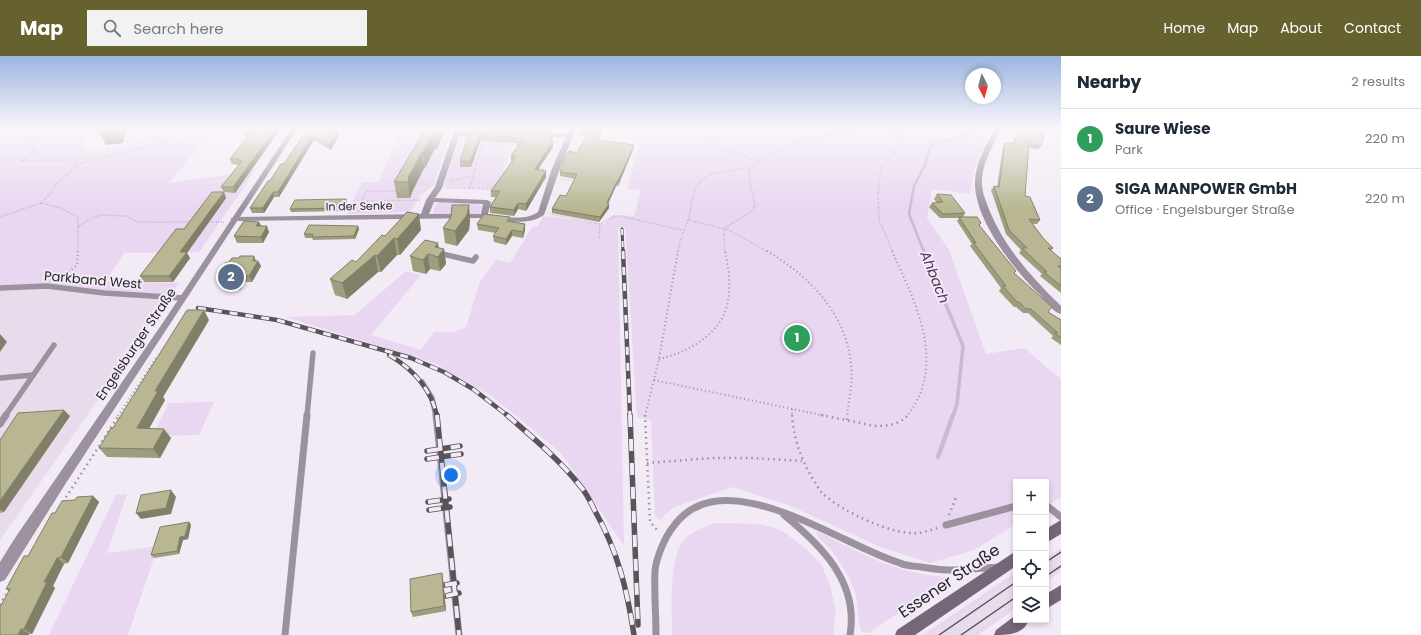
<!DOCTYPE html>
<html lang="en">
<head>
<meta charset="utf-8">
<style>
  :root { --surface:#fff; --page:#f2f2f3; --text:#1f2937; --muted:#747a83; --line:#e0e1e3; --accent:#66622f }
  body { margin:0; font-family:Poppins,sans-serif; background:var(--page); color:var(--text) }
  .controls { position:absolute; right:12px; bottom:12px; display:grid; overflow:hidden; border-radius:0px; box-shadow:0 2px 6px #0003 }
  .controls button { width:36px; height:36px; display:grid; place-items:center; padding:0; border:0; border-bottom:1px solid var(--line); background:var(--surface); color:var(--text); font:20px sans-serif }
  .compass { position:absolute; left:965px; top:12px; width:36px; height:36px; border-radius:50%; background:var(--surface); box-shadow:0 2px 6px #0003; rotate:174deg }
  .you { position:absolute; left:451px; top:419px; width:14px; height:14px; margin:-10px; border:3px solid #fff; border-radius:50%; background:#1a73e8; box-shadow:0 0 0 6px #1a73e833 }
  .badge { display:grid; place-items:center; width:26px; height:26px; border-radius:50%; background:var(--accent); color:#fff; font-size:13px; font-weight:700 }
  .pin { position:absolute; translate:-50% -50%; border:2px solid #fff; box-shadow:0 1px 4px #0006 }
  .list { margin:0; padding:0; list-style:none }
  h2 { display:flex; justify-content:space-between; align-items:center; height:52px; margin:0; padding:0 16px; font-size:17px }
  h2 small { font-size:13px; font-weight:400; color:var(--muted) }
  .list li { display:grid; grid-template-columns:26px 1fr auto; gap:12px; align-items:center; box-sizing:border-box; height:60px; padding:0 16px; border-top:1px solid var(--line) }
  .list b { display:block; font-size:15px; white-space:nowrap }
  .list p { margin:0; font-size:13px; white-space:nowrap; color:var(--muted) }
  .list em { font-size:13px; font-style:normal; color:var(--muted) }
  .icon { flex:none; width:22px; height:22px; fill:none; stroke:currentColor; stroke-width:2; stroke-linecap:round; stroke-linejoin:round }
  .map { position:relative; flex:none; width:1061px; height:579px; overflow:hidden }
  header { display:flex; align-items:center; gap:24px; box-sizing:border-box; height:56px; padding:0 20px; background:var(--accent); color:#fff }
  header strong { font-size:19px }
  nav { display:flex; gap:22px; margin-inline-start:auto; font-size:14px }
  .search { width:280px; height:36px; background:var(--page); display:flex; align-items:center; gap:10px; box-sizing:border-box; padding:0 14px; border-radius:0px; color:var(--muted); font-size:15px }
  main { display:flex }
  aside { flex:1; background:var(--surface) }
  .map>svg:first-child { display:block }
  .built { fill:#e8dbec }
  .green { fill:#e9d6f0 }
  .lines { fill:none; stroke-linecap:round; stroke-linejoin:round }
  .stream-far2 { stroke:#cdb7d5; stroke-width:2.5 }
  .stream-far1 { stroke:#cdb7d5; stroke-width:3.5 }
  .stream { stroke:#cdb7d5; stroke-width:4.5 }
  .path-far2 { stroke:#98929b; stroke-width:1.5; stroke-dasharray:0.5 2; stroke-linecap:butt }
  .path-far1 { stroke:#98929b; stroke-width:2; stroke-dasharray:1 3; stroke-linecap:butt }
  .path { stroke:#98929b; stroke-width:2.5; stroke-dasharray:1.5 4; stroke-linecap:butt }
  .service-far1 { stroke:#9c929f; stroke-width:5.5 }
  .service { stroke:#9c929f; stroke-width:7 }
  .minor { fill:#9c929f; fill-rule:evenodd }
  .tertiary { fill:#9c929f; fill-rule:evenodd }
  .secondary { fill:#756779; fill-rule:evenodd }
  .tram { stroke:#58545a; stroke-width:1.5 }
  .rail-far2-casing { stroke:#58545a; stroke-width:3 }
  .rail-far1-casing { stroke:#58545a; stroke-width:4.5 }
  .rail-casing { stroke:#58545a; stroke-width:5.5 }
  .rail-far2 { stroke:#f2eaf5; stroke-width:2; stroke-dasharray:6; stroke-linecap:butt }
  .rail-far1 { stroke:#f2eaf5; stroke-width:3; stroke-dasharray:8; stroke-linecap:butt }
  .rail { stroke:#f2eaf5; stroke-width:4; stroke-dasharray:12; stroke-linecap:butt }
  .wall { fill:#9e9d7e }
  .shaded-wall { fill:#817f67 }
  .building { fill:#b8b693; stroke:#817f67 }
  .labels { text-anchor:middle; dominant-baseline:central; stroke-width:4; stroke-linejoin:round; paint-order:stroke }
  .far-street-label { font-size:11px; fill:#272429; stroke:#f2eaf5 }
  .street-label { font-size:13px; fill:#272429; stroke:#f2eaf5 }
  .water-label { font-size:14px; font-style:italic; fill:#50315a; stroke:#f2eaf5 }
  .near-street-label { font-size:16px; fill:#272429; stroke:#f2eaf5 }
</style>
</head>
<body>
<header>
<strong>Map</strong>
<div class="search"><svg class="icon" aria-label="search" viewBox="0 0 24 24"><circle cx="10" cy="10" r="6"/><path d="M15 15l6 6"/></svg>Search here</div>
<nav><a>Home</a><a>Map</a><a>About</a><a>Contact</a></nav>
</header>
<main>
<div class="map">
<svg width="1061" height="579" viewBox="0 0 1061 579">
  <rect width="100%" height="100%" fill="#f2eaf5"/>
  <g class="built">
    <path d="M42,232L103,240L167,245L0,484V235Z"/>
    <path d="M1061,492V515L1046,526V502Z"/>
    <path d="M1016,522V547L971,579H932Z"/>
  </g>
  <g class="green">
    <path d="M0,72H90L88,78L84,80L85,95H97L134,89L143,79L171,75L170,82L211,78L168,127L234,118L237,113H256L199,196L124,197L106,225L179,227L167,245L103,240L42,232L0,235Z"/>
    <path d="M401,72H455L451,75L434,129L421,139L410,156L347,158L362,126H379Z"/>
    <path d="M463,72H514L513,76L516,81L496,133L443,131Z"/>
    <path d="M642,72H992L974,113L970,138L932,133L927,162L949,194L986,298L1025,292L1047,312L1061,322V441L1046,450V426H1016V468L974,494L930,507L878,490L791,450L732,431L672,452L660,464L655,460L651,364L637,361L625,171H618L624,490L561,397L493,341L436,308L286,261L355,259L406,215L421,219L371,279L421,294L434,276H454L466,271L480,226L496,204L510,207L533,170L538,171L543,160L604,168L613,159L634,160L641,134L628,133Z"/>
    <path d="M440,146L476,147L482,150L480,158L477,159H435L433,157L436,148Z"/>
    <path d="M214,346L199,379L152,380L169,347Z"/>
    <path d="M127,438L107,497L158,490L128,579H49L116,439Z"/>
    <path d="M716,467L759,468L781,474L805,492L821,508L830,529L836,556L833,579H672C672,553 669,514 680,490C686,477 704,471 716,467Z"/>
    <path d="M816,476H819C862,498 895,517 945,521L947,525L868,577L862,576C858,570 858,544 854,533C848,519 840,505 830,493C826,488 818,483 816,476Z"/>
    <path d="M1016,516V522L932,579H923Z"/>
    <path d="M1016,547V552L978,579H971Z"/>
  </g>
  <g class="lines">
    <path class="stream-far2" d="M924,196L909,158L914,130L925,109L931,89L951,84L974,75L976,72"/>
    <path class="stream-far1" d="M924,195L963,290L957,348L953,360"/>
    <path class="stream" d="M938,401L953,359"/>
    <g class="path-far2">
      <path d="M702,72C717,95 734,98 759,105"/>
      <path d="M845,72L850,76"/>
      <path d="M894,72L923,74L944,72"/>
      <path d="M125,74L132,75"/>
      <path d="M977,85L983,84"/>
      <path d="M127,86L134,72"/>
      <path d="M21,105L66,104L79,108L165,86L172,78"/>
      <path d="M22,105L33,97L34,89L30,72"/>
      <path d="M536,112L546,114"/>
      <path d="M561,123L575,125"/>
      <path d="M451,125L473,120L482,87"/>
      <path d="M415,128H430"/>
      <path d="M447,132L492,133L490,139"/>
      <path d="M470,133L473,120"/>
      <path d="M362,145L421,144"/>
      <path d="M41,147L52,136L55,129L79,108"/>
      <path d="M359,155L366,135H397"/>
      <path d="M550,158L600,168L610,162L620,160L682,174"/>
      <path d="M0,161L41,147L58,151L78,161V196"/>
      <path d="M688,164L729,174L768,196"/>
      <path d="M206,166H224"/>
      <path d="M79,170L94,161L102,159L126,160L137,166H190"/>
      <path d="M599,182L600,168"/>
      <path d="M678,196C680,184 684,175 688,164C692,152 691,137 699,127C712,112 731,117 747,111C759,108 768,99 779,94C816,77 858,73 898,77"/>
      <path d="M725,196L724,182L725,172L752,155L755,150L749,121V112"/>
      <path d="M893,196L879,164L878,136L881,113L896,94L900,73"/>
    </g>
    <g class="path-far1">
      <path d="M767,195C809,220 846,257 851,308C853,326 849,343 847,360"/>
      <path d="M892,195C915,246 948,308 907,360"/>
      <path d="M59,223L77,209L78,195"/>
      <path d="M659,303C685,297 717,281 726,253C732,235 729,213 725,195"/>
      <path d="M654,324L826,360"/>
      <path d="M792,353V360"/>
      <path d="M118,360L156,302"/>
      <path d="M645,360L659,303L678,195"/>
    </g>
    <g class="path">
      <path d="M645,359L650,466L659,476"/>
      <path d="M792,359C794,385 801,403 814,425C817,429 819,434 822,437C841,455 893,480 919,477C925,476 931,474 937,472"/>
      <path d="M821,359L875,370C887,370 899,369 908,359"/>
      <path d="M847,364L848,359"/>
      <path d="M647,407L712,402H752L802,405"/>
      <path d="M63,446L119,359"/>
      <path d="M949,459L957,439"/>
      <path d="M0,549L9,533"/>
    </g>
    <g class="service-far1">
      <path d="M438,197L473,205L476,201"/>
      <path d="M0,232L47,230L104,237L183,242"/>
      <path d="M0,322L33,319"/>
      <path d="M422,326L432,342L436,360"/>
      <path d="M5,360L54,289"/>
      <path d="M307,360L313,297"/>
    </g>
    <g class="service">
      <path d="M436,359L459,579"/>
      <path d="M0,368L6,359"/>
      <path d="M1046,449L1061,461"/>
      <path d="M784,459C821,489 859,526 850,579"/>
      <path d="M946,469L1016,450"/>
      <path d="M285,579L307,359"/>
      <path d="M656,579C656,558 654,536 655,515C656,502 665,481 673,471C722,401 842,490 900,507C906,510 914,510 921,511C929,512 939,514 948,514C965,514 982,512 999,511"/>
    </g>
    <g class="minor">
      <path d="M455,72H461L460,76L482,77L485,79L482,81L459,80L442,132L435,142L487,144L491,146L488,158C504,160 523,166 538,156L551,115L566,81H540L537,79L540,77H568L570,72H576L559,115L544,159C526,171 503,164 483,162L234,165L230,163L234,161L421,158L426,144L435,131ZM434,146L483,148L481,158H429Z"/>
      <path d="M995,72H1001C994,88 983,105 982,123C981,135 986,145 990,156C1006,193 1032,222 1061,250V258C1053,256 1046,246 1041,240C1015,215 974,164 975,126C975,107 987,88 995,72Z"/>
    </g>
    <path class="tertiary" d="M292,72H298L66,427L5,524L0,526V506L15,482L164,265Z"/>
    <g class="secondary">
      <path d="M1061,464V478L1046,487V473Z"/>
      <path d="M1016,495V510L915,579H895L897,574Z"/>
      <path d="M1061,529V544L1046,553V538Z"/>
      <path d="M1016,559V564H1029C1023,579 1008,579 994,579L996,574Z"/>
    </g>
    <g class="tram">
      <path d="M1046,506L1061,496"/>
      <path d="M1046,520L1061,510"/>
      <path d="M939,579L1016,526"/>
      <path d="M961,579L1016,541"/>
    </g>
    <defs>
      <path id="rail-far2" d="M622,173L623,196"/>
      <g id="rail-far1">
        <path d="M623,195L630,360"/>
        <path d="M198,252L277,264L411,302L444,316L473,333L508,360"/>
        <path d="M389,299C413,313 431,333 437,360"/>
      </g>
      <g id="rail">
        <path d="M437,359L459,579"/>
        <path d="M507,359C533,382 560,404 581,431C587,438 591,447 595,455C618,496 627,533 634,579"/>
        <path d="M630,359L638,569"/>
        <path d="M427,395L460,390"/>
        <path d="M427,403L461,398"/>
        <path d="M428,446L449,443"/>
        <path d="M429,454L450,451"/>
        <path d="M445,529L457,527"/>
        <path d="M446,540L459,537"/>
      </g>
    </defs>
    <use href="#rail-far2" class="rail-far2-casing"/>
    <use href="#rail-far1" class="rail-far1-casing"/>
    <use href="#rail" class="rail-casing"/>
    <use href="#rail-far2" class="rail-far2"/>
    <use href="#rail-far1" class="rail-far1"/>
    <use href="#rail" class="rail"/>
  </g>
  <g class="wall">
    <path d="M249,72H281L235,137L224,136L226,142L187,197L190,202L173,226H144L140,220L184,173L224,136L221,131L239,109L232,108L230,103L246,83L245,78Z"/>
    <path d="M308,72H337L335,75L336,76H337L338,81L331,94L314,84L279,141H274L264,157H252L250,152L270,125L284,108Z"/>
    <path d="M427,72H446L439,88L436,94H434L425,112H424L412,136L410,142H397L394,126L424,77Z"/>
    <rect x="472" y="72" width="83" height="3"/>
    <path d="M580,72H600L599,76H601L600,84L634,89L633,94L618,130H616L608,148L609,152L599,166L552,157V153L566,140L575,123L560,120V116L577,97L587,79H579Z"/>
    <path d="M1019,72H1040L1039,73L1042,80L1041,90L1038,94L1029,91L1025,140L1040,164L1037,168H1032L1043,182L1053,192L1051,195L1061,203V237L1040,220L1042,218L1019,197L1021,194L1006,178L991,134L994,130L997,131L1003,90L1005,87H1013Z"/>
    <path d="M470,76L553,82L551,85L553,91L538,114L546,121L526,155L518,153L514,160L490,157V151L496,141H491V135L512,106L511,105V99L518,90H517V87L480,85L471,111H460V105Z"/>
    <path d="M937,138L965,157L963,161L979,170L1014,217L1048,256L1061,264V289L1051,282L1053,280L1028,257H1023L1016,251H1014L999,235L1001,232L970,190L972,188L957,165L959,162H940L929,151L932,147H937L934,143Z"/>
    <path d="M347,146L344,155L291,156L290,153Z"/>
    <path d="M510,161V165L525,168V174L523,182L512,180L506,189L494,186L493,180L496,177L478,174L477,168Z"/>
    <path d="M470,164L469,174L457,190L445,187L443,172Z"/>
    <path d="M259,166L261,170L269,176L263,187H237L234,180Z"/>
    <path d="M358,170L359,173L355,183L313,184L312,182H305L304,178Z"/>
    <path d="M421,174L400,199H397L381,216H378L347,243L335,239L330,223L356,206L385,180Z"/>
    <path d="M438,187L439,192L444,193L446,208L440,215L430,213L426,218L413,215L410,200Z"/>
    <path d="M256,205H258L261,210L252,226H245L240,234H227L223,226H219L217,220Z"/>
    <path d="M209,264L163,341L165,344L149,373L171,382L160,402L107,401L99,392L113,372Z"/>
    <path d="M70,360L4,456L0,457V384Z"/>
    <path d="M93,440L99,446L68,507L64,508L61,513L53,530L55,532L32,578H29V579H0L9,535L6,533L28,500L55,457L75,444Z"/>
    <path d="M189,466L191,469L188,483L183,484L179,498L154,502L151,499Z"/>
    <path d="M442,517L443,523L446,555L413,561L411,556Z"/>
  </g>
  <g class="shaded-wall">
    <path d="M107,72H124L126,76L123,87L106,89L97,73Z"/>
    <path d="M136,72H148L137,74Z"/>
    <path d="M276,72H281L235,137L233,131Z"/>
    <path d="M333,72H337L335,75L336,78L337,76L338,81L331,94L330,89Z"/>
    <path d="M438,72H446L439,88L436,94L434,79Z"/>
    <path d="M553,77V82L547,90L548,85Z"/>
    <path d="M432,79L434,94L425,112L423,96Z"/>
    <path d="M480,79V85L471,111V105Z"/>
    <path d="M312,80L314,84L279,141L278,136Z"/>
    <path d="M553,85V91L534,119L535,113Z"/>
    <path d="M634,89L633,94L618,130V125Z"/>
    <path d="M422,96L424,112L412,136L410,142L408,126L409,120Z"/>
    <path d="M546,115V121L526,155V148Z"/>
    <path d="M617,125L616,130L606,152L607,147Z"/>
    <path d="M224,136L226,142L187,197L190,202L173,226L169,220L180,196Z"/>
    <path d="M273,136L274,141L264,157L263,152Z"/>
    <path d="M346,143L347,146L344,155L343,152Z"/>
    <path d="M518,147V153L514,160V154Z"/>
    <path d="M609,148V152L599,166L600,161Z"/>
    <path d="M469,149L470,164L469,174L457,190L455,175Z"/>
    <path d="M419,158L421,174L400,199L397,183Z"/>
    <path d="M259,166L262,172L256,170Z"/>
    <path d="M525,168V174L523,182V176Z"/>
    <path d="M267,170L269,176L263,187L261,181Z"/>
    <path d="M358,170L359,173L355,183L354,180Z"/>
    <path d="M512,174V180L506,189V183Z"/>
    <path d="M394,182L397,199L381,216L377,200Z"/>
    <path d="M438,187L439,199L444,193L446,208L440,215L438,201L435,191Z"/>
    <path d="M428,198L430,213L426,218L423,204Z"/>
    <path d="M375,199L378,216L347,243L342,227Z"/>
    <path d="M254,200L256,205H253Z"/>
    <path d="M258,205L261,210L252,226L249,220Z"/>
    <path d="M243,220L245,226L240,234L238,229Z"/>
    <path d="M204,254L209,264L163,341L165,344L144,381L137,372L155,335Z"/>
    <path d="M0,278L7,286L0,296Z"/>
    <path d="M64,354L70,360L4,456L0,453V445Z"/>
    <path d="M164,373L171,382L160,402L153,393Z"/>
    <path d="M171,434L176,441L171,458L141,463L136,457Z"/>
    <path d="M93,440L99,446L68,507L61,501Z"/>
    <path d="M189,466L191,469L188,483L183,484L179,498L177,495L180,481Z"/>
    <path d="M57,502L64,508L53,530L55,532L32,578L24,573L44,526Z"/>
    <path d="M442,517L443,523L446,555L444,550Z"/>
    <path d="M21,573L29,578V579H18Z"/>
  </g>
  <g class="building">
    <path d="M97,72H107L97,73Z"/>
    <path d="M249,72H276L233,131H221L242,105H238L239,103H230L250,78H245Z"/>
    <path d="M308,72H333V73H335L333,76H337L330,89L312,80L278,136H273L263,152H250L268,125H270L281,108H284Z"/>
    <path d="M427,72H438L434,79H432L423,96H422L409,120L408,126H394L423,77H424Z"/>
    <path d="M580,72H600L599,76H601L599,84L634,89L618,125H617L607,147L609,148L600,161L552,153L560,139L566,140L577,118L560,116L565,102L569,95L577,97L589,75L579,74Z"/>
    <path d="M1020,72H1040L1039,73L1044,74L1042,80H1044L1041,90L1029,87L1025,140L1030,141L1040,164L1029,163L1043,182L1053,192H1048L1061,203V210H1058L1061,212V230L1044,216H1047L1022,192H1027L1009,174L994,130L999,131L1005,87H1014Z"/>
    <path d="M470,76L553,77L548,85H553L535,113L546,115L526,148L518,147L514,154L490,151L500,135H491L516,100L511,99L522,85L517,84L518,82L480,79L471,105H460Z"/>
    <path d="M212,136H224L180,196H187L169,220H140L176,173H184Z"/>
    <path d="M937,138L951,139L965,157L943,158L932,147L943,146Z"/>
    <path d="M346,143L343,152L290,153L295,144Z"/>
    <path d="M452,149H469L467,159L455,175L443,172L451,161Z"/>
    <path d="M407,156L419,158L397,183L394,182L377,200L375,199L342,227L330,223L352,204L356,206L382,179L385,180Z"/>
    <path d="M484,158L510,161L507,165L525,168L523,176L512,174L506,183L493,180L499,172L477,168Z"/>
    <path d="M959,161H977L981,167L979,169L1016,215L1014,217L1052,251L1048,256L1061,264V282L1055,277H1058L1031,253H1026L1019,246H1017L1003,230H1006L973,186L976,187Z"/>
    <path d="M244,165L259,166L256,170H267L261,181L234,180Z"/>
    <path d="M309,169L358,170L354,180L312,181L313,178H304Z"/>
    <path d="M425,184L438,187L435,191L444,193L438,201L428,198L423,204L410,200Z"/>
    <path d="M240,200H254L253,205H258L249,220H243L238,229L224,228L227,223H222L224,220H217L225,207L229,206L232,202H239Z"/>
    <path d="M187,254H204L155,335H158L137,372L164,373L153,393L99,392L111,372H113Z"/>
    <path d="M64,354L0,445V384L18,357Z"/>
    <path d="M171,434L166,452L136,457L141,439Z"/>
    <path d="M93,440L61,501L57,502L54,508L44,526H47L24,573H21L18,579H0V551L10,533H6L24,500H28L52,457H55L62,445L75,444L77,441Z"/>
    <path d="M189,466L185,480L180,481L177,495L151,499L160,471Z"/>
    <path d="M442,517L444,550L411,556L410,523Z"/>
  </g>
  <linearGradient id="sky" x2="0" y2="1"><stop stop-color="#9db5e0"/><stop offset="0.47" stop-color="#f9f6fa"/><stop offset="1" stop-color="#f9f6fa" stop-opacity="0"/></linearGradient>
  <rect width="1061" height="153" fill="url(#sky)"/>
  <g class="labels">
    <g class="far-street-label">
      <text transform="translate(359 150) rotate(-1)">In der Senke</text>
    </g>
    <g class="street-label">
      <text transform="translate(93 224) rotate(5)">Parkband West</text>
      <text transform="translate(136 288) rotate(-56)">Engelsburger Straße</text>
    </g>
    <g class="water-label">
      <text transform="translate(935 221) rotate(68)">Ahbach</text>
    </g>
    <g class="near-street-label">
      <text transform="translate(949 525) rotate(-34)">Essener Straße</text>
    </g>
  </g>
</svg>
<div class="controls">
<button>+</button>
<button>−</button>
<button><svg class="icon" aria-label="locate" viewBox="0 0 24 24"><circle cx="12" cy="12" r="6"/><path d="M12 2v4M12 18v4M2 12h4M18 12h4"/></svg></button>
<button><svg class="icon" aria-label="layers" viewBox="0 0 24 24"><path d="M12 4l9 5-9 5-9-5zM3 14l9 5 9-5"/></svg></button>
</div>
<svg class="compass" viewBox="-18 -18 36 36"><path d="M0-13l5 13h-10z" fill="#e53935"/><path d="M0 13l5-13h-10z" fill="#747a83"/></svg>
<div class="you"></div>
<div class="pin badge" style="left:797px;top:282px;background:#2e9e5b">1</div>
<div class="pin badge" style="left:231px;top:221px;background:#5c6f8a">2</div>
</div>
<aside>
<h2>Nearby<small>2 results</small></h2>
<ul class="list">
<li><span class="badge" style="background:#2e9e5b">1</span><div><b>Saure Wiese</b><p>Park</p></div><em>220 m</em></li>
<li><span class="badge" style="background:#5c6f8a">2</span><div><b>SIGA MANPOWER GmbH</b><p>Office · Engelsburger Straße</p></div><em>220 m</em></li>
</ul>
</aside>
</main>
</body>
</html>
